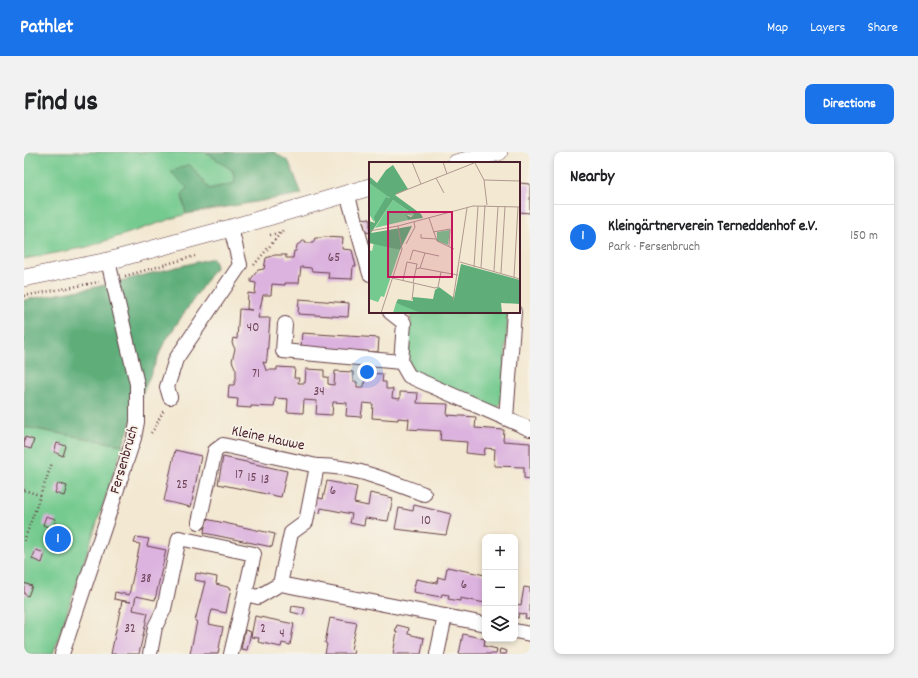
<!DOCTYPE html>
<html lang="en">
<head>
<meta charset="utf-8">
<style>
  :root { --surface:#fff; --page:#f2f2f2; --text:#202124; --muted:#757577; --line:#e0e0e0; --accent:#1a73e8 }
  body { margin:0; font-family:Dekko,sans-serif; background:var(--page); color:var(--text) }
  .controls { position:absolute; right:12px; bottom:12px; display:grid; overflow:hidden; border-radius:8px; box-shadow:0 2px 6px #0003 }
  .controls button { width:36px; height:36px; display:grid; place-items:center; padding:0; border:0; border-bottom:1px solid var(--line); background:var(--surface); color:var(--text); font:20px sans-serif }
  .you { position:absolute; left:343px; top:220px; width:14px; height:14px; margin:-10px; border:3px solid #fff; border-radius:50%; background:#1a73e8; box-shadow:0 0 0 6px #1a73e833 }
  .badge { display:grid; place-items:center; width:26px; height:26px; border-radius:50%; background:var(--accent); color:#fff; font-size:13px; font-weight:700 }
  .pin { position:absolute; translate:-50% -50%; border:2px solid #fff; box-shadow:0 1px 4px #0006 }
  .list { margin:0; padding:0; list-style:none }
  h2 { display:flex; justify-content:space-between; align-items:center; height:52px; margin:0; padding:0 16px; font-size:17px }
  h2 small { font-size:13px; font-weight:400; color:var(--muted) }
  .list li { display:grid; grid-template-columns:26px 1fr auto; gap:12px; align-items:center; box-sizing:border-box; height:64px; padding:0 16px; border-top:1px solid var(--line) }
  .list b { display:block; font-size:15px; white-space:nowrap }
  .list p { margin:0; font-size:13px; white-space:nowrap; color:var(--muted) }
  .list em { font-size:13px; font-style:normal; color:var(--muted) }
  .icon { flex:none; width:22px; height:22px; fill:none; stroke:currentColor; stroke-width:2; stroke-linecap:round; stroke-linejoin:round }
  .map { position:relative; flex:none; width:506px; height:502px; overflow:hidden; border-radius:8px }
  header { display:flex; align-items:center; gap:24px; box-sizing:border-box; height:56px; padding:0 20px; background:var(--accent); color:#fff }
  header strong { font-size:19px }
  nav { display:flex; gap:22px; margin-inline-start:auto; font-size:14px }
  .intro { display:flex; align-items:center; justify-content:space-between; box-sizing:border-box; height:96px; padding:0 24px }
  h1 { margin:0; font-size:28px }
  .button { padding:10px 18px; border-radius:8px; background:var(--accent); color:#fff; font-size:14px; font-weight:700 }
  main { display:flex; gap:24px; padding:0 24px }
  aside { flex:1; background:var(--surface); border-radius:8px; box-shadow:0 2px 6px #0003 }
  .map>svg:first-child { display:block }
  .green { fill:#74ca8f; stroke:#5f745d }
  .forest { fill:#5fae7a; stroke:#546652 }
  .building { fill:#dcb3df }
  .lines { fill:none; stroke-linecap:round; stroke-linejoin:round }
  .minor-casing { stroke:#633d44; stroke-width:16 }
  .tertiary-casing { stroke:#633d44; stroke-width:18 }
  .path { stroke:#633d44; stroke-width:2.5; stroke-dasharray:1 3; stroke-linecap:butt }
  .minor { stroke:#fff; stroke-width:14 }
  .tertiary { stroke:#fff; stroke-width:17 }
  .labels { text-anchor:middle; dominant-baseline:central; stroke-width:3.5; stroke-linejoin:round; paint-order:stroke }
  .number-label { font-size:13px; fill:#6e4458 }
  .street-label { font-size:15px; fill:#4a1f2b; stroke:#f7f3e8 }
  .inset-road { fill:none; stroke:#af988f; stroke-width:1 }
  .view { fill:#c2185b; fill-opacity:0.15; stroke:#c2185b; stroke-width:2 }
  .inset-edge { fill:none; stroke:#4a1f2b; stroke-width:2 }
</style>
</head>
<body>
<header>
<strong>Pathlet</strong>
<nav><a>Map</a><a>Layers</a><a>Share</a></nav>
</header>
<div class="intro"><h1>Find us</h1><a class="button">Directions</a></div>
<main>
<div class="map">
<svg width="506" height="502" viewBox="0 0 506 502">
  <rect width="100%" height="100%" fill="#f7f3e8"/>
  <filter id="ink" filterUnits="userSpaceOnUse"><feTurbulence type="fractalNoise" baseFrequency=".025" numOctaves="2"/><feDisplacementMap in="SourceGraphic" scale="8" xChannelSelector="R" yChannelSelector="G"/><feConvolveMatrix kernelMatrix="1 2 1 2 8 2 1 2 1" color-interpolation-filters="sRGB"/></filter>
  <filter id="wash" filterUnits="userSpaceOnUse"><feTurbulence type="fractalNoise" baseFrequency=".012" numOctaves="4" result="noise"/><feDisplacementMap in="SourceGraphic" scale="16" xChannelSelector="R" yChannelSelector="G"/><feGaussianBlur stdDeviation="0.9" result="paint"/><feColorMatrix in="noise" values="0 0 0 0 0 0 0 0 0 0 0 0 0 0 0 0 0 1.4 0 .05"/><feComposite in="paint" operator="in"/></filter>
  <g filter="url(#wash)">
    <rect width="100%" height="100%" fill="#f3e8d1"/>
    <g class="green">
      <path d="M0,0H182L209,19L211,31L185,37L165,12L148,20L164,36L158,43L162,62L63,95L0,107Z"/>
      <path d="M387,160H484L479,247L473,257L390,221L384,210Z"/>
      <path d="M0,275L99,293L29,502H0Z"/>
    </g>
    <g class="forest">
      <path d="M182,0H250L265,10L278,42L162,62L158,43L163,36L147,20L165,12L185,37L211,31L209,19Z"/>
      <path d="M189,106L192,114L140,191L113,254L99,293L0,275V148L68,136Z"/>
    </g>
    <g id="blocks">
      <g class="building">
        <path d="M495,31L506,32V61L495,60Z"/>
        <path d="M338,66L346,67V81L342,80Z"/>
        <path d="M299,85L319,86L318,97L328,98L332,114H329L328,127L304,126L305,120L288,119L287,116L277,115L275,131H261V133L248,132L247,143H239L234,166H246L243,206L242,211L239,210L242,218H253V215L271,216L270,226H275L274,231H281L282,217L300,218V225H304V232L310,233L311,219L329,220V230H333V235H340L341,221L359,222L358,230H362V237H369L368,246L376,247V240L394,241L393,251L424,252L423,263L452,265L451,276L480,278L479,289L506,291V327L500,326V315L470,314L471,297L461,296L460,303L442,301L443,290L416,288L417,279L384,277L385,267L374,266V268L348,266L349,252L339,251L337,265L322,264L323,251L309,250L308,263L292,262L293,249L280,248L279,261L263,260L264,247L251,246L250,255L227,254V256L213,255L214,247L204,246L205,233H210L212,226V218L208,209L211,197L208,191L209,186L213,187L215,157L228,158L223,157L224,141L231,142L232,131L227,130V127L234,118L240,117L242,106L250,103H262V106H269L270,99H272L273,93L281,88V91H289L291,86H298Z"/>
        <path d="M275,147L325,151L324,165L274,162Z"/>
        <path d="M278,181L355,186L354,200L277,195Z"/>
        <path d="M1,285L10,288L7,297L0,295Z"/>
        <path d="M33,291L42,294L39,304L30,300Z"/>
        <path d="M151,298L177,304L167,355L140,349Z"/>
        <path d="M199,305L263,319L257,345L194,332Z"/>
        <path d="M303,329L333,335L330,351L344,354L346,341L369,346L364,369L341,366L340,374L326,371L328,362L297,356L296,361L289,359L292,345L299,347Z"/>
        <path d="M34,331L43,334L40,344L31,341Z"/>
        <path d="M390,353L427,362L422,383L371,377L375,356L389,359Z"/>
        <path d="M22,364L32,367L29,377L19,373Z"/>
        <path d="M182,367L251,382L248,395L180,381Z"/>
        <path d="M112,385L125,387L123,394L142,398L131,448L112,444L109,458L124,461L115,502H87L98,449L107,450L90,447L91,440L105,443L116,392L110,391Z"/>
        <path d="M12,398L21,401L18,411L8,407Z"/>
        <path d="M423,415L461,423V451L436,446V449L424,447L425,443L418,442L417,445L389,440L392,427L413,431L414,425L421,427Z"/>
        <path d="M172,421L193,425L192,432L207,436L202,461L188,458L186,465L185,472L199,475L194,502H166L173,469H171L181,430L171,428Z"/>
        <path d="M0,431L8,434L4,444L0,442Z"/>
        <path d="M500,435L506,436V467L501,466L502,463L495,461L494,466L491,465V452L497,453Z"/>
        <path d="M268,454L281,456L279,463L267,460Z"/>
        <path d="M231,464L270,472L266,493L258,491L257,495L234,490L235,486L227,485Z"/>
        <path d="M306,466L333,471L327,497L330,498L329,502H301L303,492L301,491Z"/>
        <path d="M373,473L385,476L384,482L400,486L397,502H369L373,480H371Z"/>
        <path d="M221,478L227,480L223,498L217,497Z"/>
        <path d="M439,482L461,487L460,494L473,497L472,502H435Z"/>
        <path d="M476,497L483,499L482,502H475Z"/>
      </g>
    </g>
  </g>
  <g filter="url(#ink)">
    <use href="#blocks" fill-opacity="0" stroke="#633d44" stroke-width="1"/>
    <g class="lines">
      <defs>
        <g id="minor">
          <path d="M323,41L346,122"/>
          <path d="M366,160L380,171L377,210L385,224L506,277"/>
          <path d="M261,172L259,199L377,210"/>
          <path d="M146,245L143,235L152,207L216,113L207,76"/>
          <path d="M482,266L490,160"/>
          <path d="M175,370L191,299L199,293L293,314"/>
          <path d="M256,432L421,464"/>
          <path d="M491,479L506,482"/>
          <path d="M38,502L110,286L113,270V232L84,109"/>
          <path d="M126,502L131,475L140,457L155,386L230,402L221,442"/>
          <path d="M207,502L221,442L234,445L256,432L267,381L282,370L293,314C329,313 366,330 400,342"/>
          <path d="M413,502L421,464L461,472"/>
        </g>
        <g id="tertiary">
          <path d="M432,11L475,0"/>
          <path d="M0,126L84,109L207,76L346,35"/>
        </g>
      </defs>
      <use href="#minor" class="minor-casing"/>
      <use href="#tertiary" class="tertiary-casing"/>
      <g class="path">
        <path d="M246,83L258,80"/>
        <path d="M230,113L260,77"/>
        <path d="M101,124L171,104"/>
        <path d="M0,144L75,130"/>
        <path d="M127,281L130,277L140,258"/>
        <path d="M0,338L15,343"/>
        <path d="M0,389L28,311"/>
      </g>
      <use href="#minor" class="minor"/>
      <use href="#tertiary" class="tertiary"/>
    </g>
  </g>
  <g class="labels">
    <g class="number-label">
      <text x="310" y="106">65</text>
      <text x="229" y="176">40</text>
      <text x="232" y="222">71</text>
      <text x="295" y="240">34</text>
      <text x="215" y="323">17</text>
      <text x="228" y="326">15</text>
      <text x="241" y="328">13</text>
      <text x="158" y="333">25</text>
      <text x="309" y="339">6</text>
      <text x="402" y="369">10</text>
      <text x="122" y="427">38</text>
      <text x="440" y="433">6</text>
      <text x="106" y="477">32</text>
      <text x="239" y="477">2</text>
      <text x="258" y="482">4</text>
    </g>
    <g class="street-label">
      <text transform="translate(244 287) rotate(12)">Kleine Hauwe</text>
      <text transform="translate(101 308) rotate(-74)">Fersenbruch</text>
    </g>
  </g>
  <g transform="translate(345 10)">
    <rect width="151" height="151" fill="#f3e8d1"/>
    <path d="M0,21L20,35L17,36L5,60L0,52ZM24,38L46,54L38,53L39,58L6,66ZM81,68L79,83L68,79V70ZM5,81L31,88L15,135L12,134L9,140L0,137V88L3,89ZM27,141L43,146L52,151H24Z" fill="#74ca8f"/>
    <path d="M24,3L39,27L26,33L52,52L54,56L39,58L37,53L42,55L45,53L24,38L2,71L43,64L31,88L0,81V59L6,61L5,55L17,35L21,36L0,21V14L8,21L17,8ZM92,102L151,118V142L132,141L133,151H52L27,141L29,137L44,139V135L64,137L66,128L70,125L85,136Z" fill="#5fae7a"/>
    <path class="inset-road" d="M43,0L52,22M74,0L78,12M106,1L115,18L118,43M67,16L75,31M115,18L151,19M27,32L105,1M60,56L68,79L85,87M0,69L29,64L104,44L151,45M64,70L81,67L80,84M52,72V76L67,77M37,82L46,65L45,60M41,98L44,88L56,91M91,100L151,117M105,105L109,44M51,106L72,110M112,106L116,43M125,109L129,44M132,111L136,44M145,115L149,45M23,116L66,126L69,125L72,110L89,113M34,118L38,100L48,102L47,107M44,121L47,107L51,106L56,91L70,94M43,138L45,121M84,138L98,46M12,151L33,87L29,64"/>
    <path class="view" d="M19,50H83V115H19Z"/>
    <rect width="151" height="151" class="inset-edge"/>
  </g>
</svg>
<div class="controls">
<button>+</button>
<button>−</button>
<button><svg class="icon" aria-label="layers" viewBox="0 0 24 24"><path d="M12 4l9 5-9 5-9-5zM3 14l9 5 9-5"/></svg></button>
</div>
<div class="you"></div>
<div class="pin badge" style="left:34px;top:387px">1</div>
</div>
<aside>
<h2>Nearby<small></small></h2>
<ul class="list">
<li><span class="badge">1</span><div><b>Kleingärtnerverein Terneddenhof e.V.</b><p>Park · Fersenbruch</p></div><em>150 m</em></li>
</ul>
</aside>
</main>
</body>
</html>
